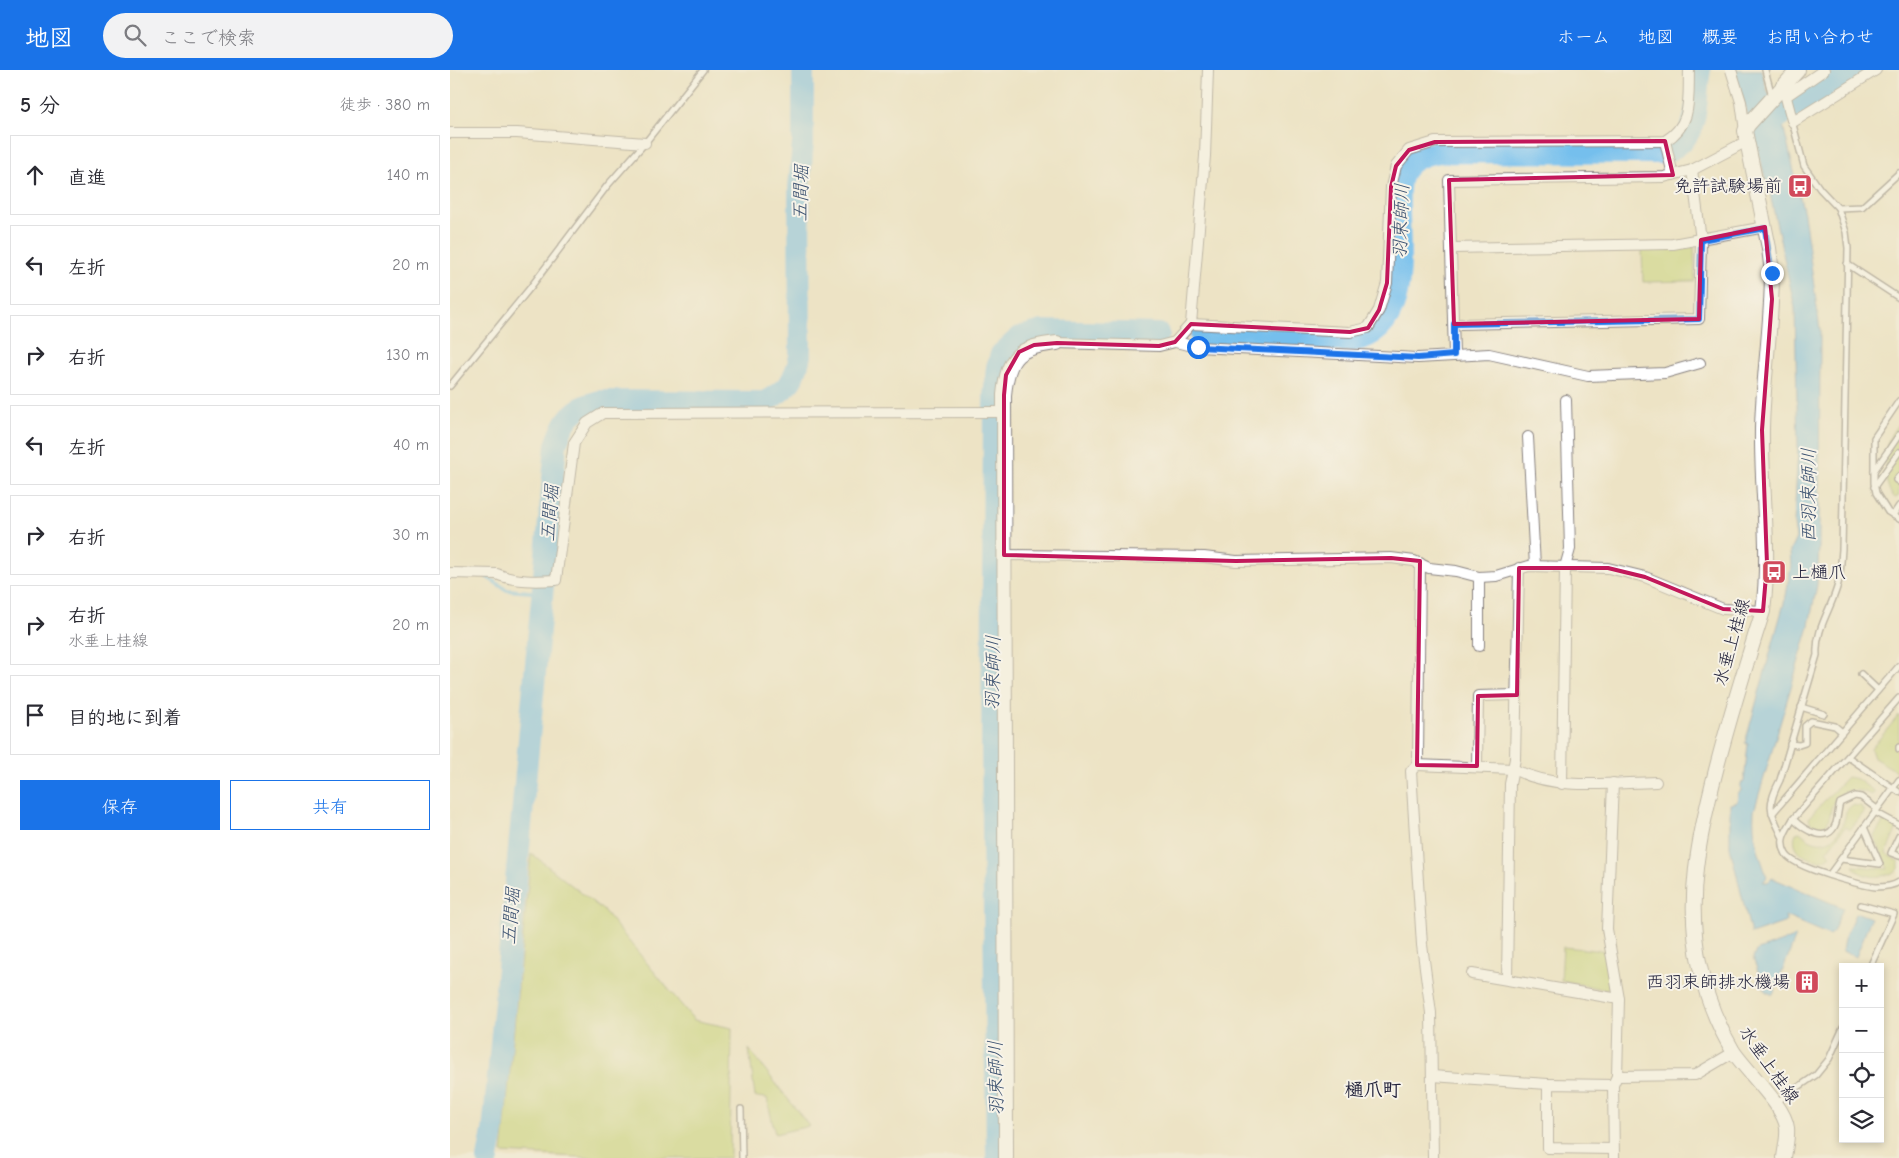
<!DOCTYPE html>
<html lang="ja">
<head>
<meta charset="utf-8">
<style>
  :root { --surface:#fff; --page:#f2f2f3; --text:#2b2b33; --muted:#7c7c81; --line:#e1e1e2; --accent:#1a73e8 }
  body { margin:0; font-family:"Comic Neue","Klee One",sans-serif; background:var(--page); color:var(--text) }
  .controls { position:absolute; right:15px; bottom:15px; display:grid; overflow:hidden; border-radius:0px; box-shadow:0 2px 8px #0003 }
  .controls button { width:45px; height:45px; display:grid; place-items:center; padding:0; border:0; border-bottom:1px solid var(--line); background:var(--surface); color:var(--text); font:25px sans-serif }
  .stop { position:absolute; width:15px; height:15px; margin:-11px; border:4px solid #1a73e8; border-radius:50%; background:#fff }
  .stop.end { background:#1a73e8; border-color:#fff; box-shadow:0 1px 5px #0008 }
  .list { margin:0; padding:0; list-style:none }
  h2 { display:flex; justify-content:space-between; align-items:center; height:65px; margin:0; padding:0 20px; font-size:21px }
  h2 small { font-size:16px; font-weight:400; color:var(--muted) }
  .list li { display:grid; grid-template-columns:32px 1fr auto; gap:15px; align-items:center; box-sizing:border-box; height:80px; margin:0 10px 10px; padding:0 10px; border:1px solid var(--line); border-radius:0px }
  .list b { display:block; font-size:19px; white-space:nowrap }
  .list p { margin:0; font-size:16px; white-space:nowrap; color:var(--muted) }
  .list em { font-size:16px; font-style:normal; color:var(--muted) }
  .actions { display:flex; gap:10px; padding:15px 20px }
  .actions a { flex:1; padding:11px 0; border:1px solid var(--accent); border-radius:0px; text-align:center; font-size:18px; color:var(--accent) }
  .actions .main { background:var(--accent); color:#fff }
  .icon { flex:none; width:28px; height:28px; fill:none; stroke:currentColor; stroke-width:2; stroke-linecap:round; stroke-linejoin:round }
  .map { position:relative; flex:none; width:1449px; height:1088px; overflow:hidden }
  header { display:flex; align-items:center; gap:30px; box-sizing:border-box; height:70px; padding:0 25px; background:var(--accent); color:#fff }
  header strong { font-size:24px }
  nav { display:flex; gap:28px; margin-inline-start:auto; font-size:18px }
  .search { width:350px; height:45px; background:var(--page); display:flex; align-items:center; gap:12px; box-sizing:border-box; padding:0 18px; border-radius:28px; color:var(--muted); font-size:19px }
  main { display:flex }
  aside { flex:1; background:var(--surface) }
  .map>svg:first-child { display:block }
  .green { fill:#c3d376; stroke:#727a58 }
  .water { fill:#74bfed; stroke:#4b7094 }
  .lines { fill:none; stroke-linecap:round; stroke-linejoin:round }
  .stream { stroke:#74bfed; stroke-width:4 }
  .river { stroke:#74bfed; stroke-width:22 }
  .lane-casing { stroke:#888280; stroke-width:8 }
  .street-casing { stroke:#888280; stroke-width:12 }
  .secondary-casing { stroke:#888280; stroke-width:16 }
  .lane { stroke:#fff; stroke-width:5 }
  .street { stroke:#fff; stroke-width:10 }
  .secondary { stroke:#fff; stroke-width:14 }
  .route { stroke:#1a73e8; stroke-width:6 }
  .marked { fill:none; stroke:#c2185b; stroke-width:4; stroke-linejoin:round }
  .labels { text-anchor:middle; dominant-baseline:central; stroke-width:4; stroke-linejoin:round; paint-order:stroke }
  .poi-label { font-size:18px; fill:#22223b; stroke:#f7f3e8; text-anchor:end }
  .street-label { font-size:18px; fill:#22223b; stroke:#f7f3e8 }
  .water-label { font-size:19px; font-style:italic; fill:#3b5170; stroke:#f7f3e8 }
  .neighbourhood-label { font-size:19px; font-weight:bold; fill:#22223b; stroke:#f7f3e8 }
</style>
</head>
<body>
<header>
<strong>地図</strong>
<div class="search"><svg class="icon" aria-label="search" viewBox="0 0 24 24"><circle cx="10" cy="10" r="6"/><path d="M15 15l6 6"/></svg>ここで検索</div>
<nav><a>ホーム</a><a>地図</a><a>概要</a><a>お問い合わせ</a></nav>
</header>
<main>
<aside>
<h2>5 分<small>徒歩 · 380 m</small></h2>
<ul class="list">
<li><svg class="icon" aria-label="ahead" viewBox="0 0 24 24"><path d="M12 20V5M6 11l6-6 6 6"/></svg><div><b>直進</b></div><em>140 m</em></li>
<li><svg class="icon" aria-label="left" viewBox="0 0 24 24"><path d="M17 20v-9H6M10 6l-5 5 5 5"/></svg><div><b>左折</b></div><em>20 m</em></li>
<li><svg class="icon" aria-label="right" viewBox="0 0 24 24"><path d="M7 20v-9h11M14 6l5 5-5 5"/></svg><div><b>右折</b></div><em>130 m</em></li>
<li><svg class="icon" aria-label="left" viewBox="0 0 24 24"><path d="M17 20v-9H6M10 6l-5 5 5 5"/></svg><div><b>左折</b></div><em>40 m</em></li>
<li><svg class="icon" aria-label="right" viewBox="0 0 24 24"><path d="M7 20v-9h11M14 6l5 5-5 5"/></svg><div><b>右折</b></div><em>30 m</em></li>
<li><svg class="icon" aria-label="right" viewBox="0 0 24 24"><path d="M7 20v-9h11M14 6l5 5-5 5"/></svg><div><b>右折</b><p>水垂上桂線</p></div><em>20 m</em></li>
<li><svg class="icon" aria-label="arrive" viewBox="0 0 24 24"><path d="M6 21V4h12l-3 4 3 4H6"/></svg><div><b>目的地に到着</b></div></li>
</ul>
<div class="actions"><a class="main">保存</a><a>共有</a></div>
</aside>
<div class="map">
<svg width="1449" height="1088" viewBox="0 0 1449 1088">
  <rect width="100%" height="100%" fill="#f7f3e8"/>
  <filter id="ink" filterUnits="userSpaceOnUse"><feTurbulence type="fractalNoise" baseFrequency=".02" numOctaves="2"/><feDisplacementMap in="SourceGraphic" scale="10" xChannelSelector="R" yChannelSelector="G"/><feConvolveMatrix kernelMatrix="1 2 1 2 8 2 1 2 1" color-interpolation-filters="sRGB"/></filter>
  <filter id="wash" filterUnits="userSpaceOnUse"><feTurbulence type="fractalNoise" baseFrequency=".0096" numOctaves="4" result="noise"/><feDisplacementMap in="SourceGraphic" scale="20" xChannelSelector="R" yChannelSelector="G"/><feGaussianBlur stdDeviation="1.12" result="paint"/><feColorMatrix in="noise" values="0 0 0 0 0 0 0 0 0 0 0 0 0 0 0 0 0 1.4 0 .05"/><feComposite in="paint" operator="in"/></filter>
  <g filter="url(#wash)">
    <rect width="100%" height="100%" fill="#ede3c5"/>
    <g class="green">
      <path d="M1244,177L1245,211L1193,212L1192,179H1226Z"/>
      <path d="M1449,353V426L1445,428C1433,419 1433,380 1440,367C1442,362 1446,357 1449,353Z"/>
      <path d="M1449,645V675H1445L1449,684V699L1446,701L1424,688L1421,679Z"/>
      <path d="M1397,707L1407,709L1425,722L1421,725C1408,717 1387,719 1382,736C1379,745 1381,751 1373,757C1366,758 1359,755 1359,747Z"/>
      <path d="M1402,735L1411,736L1414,742L1400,760L1395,757L1377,781L1381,785C1368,799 1337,782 1346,763L1350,762C1372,784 1393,768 1396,741Z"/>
      <path d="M1434,751L1447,758L1436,783L1449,792V799C1437,809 1412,810 1403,796L1438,799L1424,766Z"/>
      <path d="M81,783L154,841L244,950L282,958L280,1088H148L52,1083Z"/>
      <path d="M1113,877L1155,881L1162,914L1156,920L1111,910Z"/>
      <path d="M299,979L359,1056L325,1064L317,1028L305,1027Z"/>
    </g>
    <g class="water">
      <path d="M1285,0H1311L1318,23L1330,35L1332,47L1396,9L1399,11L1333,55L1354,144L1370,260L1369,477L1367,515L1358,560L1304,741C1302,765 1309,784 1317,807L1313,812H1318L1322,808L1393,838L1383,862L1379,865L1335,846L1336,852L1301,864L1280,777V734L1287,732L1288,723L1291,721V713L1294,712L1298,674L1295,673L1336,526L1341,496L1340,481L1346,468L1344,454L1348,377L1345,238L1320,124Z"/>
      <path d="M1408,843L1421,848L1406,887L1392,881L1394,869L1405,844Z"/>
      <path d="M1346,866L1323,925L1315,921L1303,888L1306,881Z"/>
    </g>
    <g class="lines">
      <path class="stream" d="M37,507L57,520L92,523"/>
      <g class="river">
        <path d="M1314,56L1406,0"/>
        <path d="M751,266L903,271C961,261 949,184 949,140C949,128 947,113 953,102C960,89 975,84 989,82L1212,83C1252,71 1244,33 1250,0"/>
        <path d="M38,1088L43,1061L106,375C115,348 122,338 150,331L315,332C338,318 344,313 350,286L349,117L353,73V0"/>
        <path d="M547,1088L542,680L544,326L547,297L551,284L570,267L593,261L709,264"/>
      </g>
    </g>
  </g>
  <g filter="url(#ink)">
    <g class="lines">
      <defs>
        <g id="lane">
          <path d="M1315,0L1322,26"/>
          <path d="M1342,51L1354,96L1370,119L1388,138L1412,137L1449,103"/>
          <path d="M1397,194L1449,228"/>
          <path d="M0,316L80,218L157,116L195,73L253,0"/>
          <path d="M1449,331L1424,368V413L1426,423L1438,442L1449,449"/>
          <path d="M1424,401L1449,365"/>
          <path d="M1449,406L1446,410L1449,412"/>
          <path d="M1424,417L1449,382"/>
          <path d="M1443,445L1449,436"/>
          <path d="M1411,604L1428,620"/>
          <path d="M1449,628L1343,749C1336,761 1328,770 1336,784C1344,798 1410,815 1426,817C1434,817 1443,816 1449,812"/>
          <path d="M1351,637L1374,644"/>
          <path d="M1340,674L1349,675L1355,673V656L1361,651L1385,656L1392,662"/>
          <path d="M1449,677V679"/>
          <path d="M1398,687L1449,722"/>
          <path d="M1425,742L1449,755"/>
          <path d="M1322,744L1449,596"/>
          <path d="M1343,749C1353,759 1378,776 1386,753C1388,746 1388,739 1390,733L1405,726L1411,727L1427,739"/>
          <path d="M1332,766C1320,740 1316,737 1330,710L1367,585C1365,559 1382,538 1388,514C1391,503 1391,490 1392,479L1398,178L1396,162L1388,138"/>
          <path d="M1449,766L1441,783L1449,786"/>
          <path d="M1391,789L1430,794L1414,757"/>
          <path d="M1379,805L1449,710"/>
          <path d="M1411,835L1444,844L1420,897"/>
          <path d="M1325,1033L1366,1005L1379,989L1393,958"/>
          <path d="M291,1039L292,1088"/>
        </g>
        <g id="street">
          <path d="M1281,0L1291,32L1295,61"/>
          <path d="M1334,20L1342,50"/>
          <path d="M1336,26L1374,0"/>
          <path d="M1343,52L1426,0"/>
          <path d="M0,63H67L195,73"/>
          <path d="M1215,71L1223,105"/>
          <path d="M1002,178L1223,174L1315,157"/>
          <path d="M741,254L900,262L918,258L929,240L937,213L941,117L946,96L959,80L985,72L1215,71C1243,54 1238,29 1239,0"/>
          <path d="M1004,254L1249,249L1251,170L1242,100"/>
          <path d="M725,272L748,277L968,288L1039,284L1138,306L1215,303L1250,293"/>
          <path d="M607,273L709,276L725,272L741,254L755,86L758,0"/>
          <path d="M1004,285L999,110L1214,107L1242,100L1297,71"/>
          <path d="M1078,367L1085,496"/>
          <path d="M554,485L754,487L786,491L941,488L964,491L979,498L1006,501L1029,507L1046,506L1079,496L1158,498L1195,507L1273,539L1313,541"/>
          <path d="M970,493L968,688L967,695L961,701L972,875L981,943L983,1088"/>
          <path d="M0,503L47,504C64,512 88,511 106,510L124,373L137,353L153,343L554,342"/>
          <path d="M1029,576V507"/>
          <path d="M967,695L1063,699C1107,721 1158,713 1206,712"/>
          <path d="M1027,696L1028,626L1067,625"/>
          <path d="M1163,713L1157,859L1169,929L1167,1006L1163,1015L1164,1088"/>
          <path d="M1112,714L1115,497L1120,479L1116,330"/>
          <path d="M1022,904L1169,929"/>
          <path d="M1057,909L1060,714L1065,689L1069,498"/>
          <path d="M982,1006L1098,1014"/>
          <path d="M1167,1006L1245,1005L1284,982"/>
          <path d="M1163,1015L1098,1014V1078L1163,1079"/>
        </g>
        <g id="secondary">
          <path d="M556,1088L554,325C558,285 569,277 607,273"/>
          <path d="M1334,1088C1335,1078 1338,1068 1337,1058C1335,1036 1296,1001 1283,981C1268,956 1256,926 1250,897C1235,830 1249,766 1266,700C1280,646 1296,594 1313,541C1321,480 1311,419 1312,359C1313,307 1322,255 1322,203L1319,178L1295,61L1298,55L1348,0"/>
        </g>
      </defs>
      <use href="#lane" class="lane-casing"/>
      <use href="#street" class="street-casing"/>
      <use href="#secondary" class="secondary-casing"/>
      <use href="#lane" class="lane"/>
      <use href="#street" class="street"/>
      <use href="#secondary" class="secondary"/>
    </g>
  </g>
  <g class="lines" filter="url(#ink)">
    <path class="route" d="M748,277L968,288L1004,285V254L1249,249L1251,170L1315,158L1322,203"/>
  </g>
  <path d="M0 0H1449V1088H0ZM1215,71L1223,105L999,110L1004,254L1249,249L1251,170L1315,157L1322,229L1312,360L1317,494L1313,541L1273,539L1195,507L1158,498H1069L1067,625L1028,626L1027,696L967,695L970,491L941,488L786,491L554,485V325L556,305L569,282L584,275L607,273L709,276L725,272L741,254L900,262L918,258L929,240L937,213L941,117L946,96L959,80L985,72Z" fill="#ede3c5" fill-opacity=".55" fill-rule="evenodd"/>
  <path class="marked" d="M1215,71L1223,105L999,110L1004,254L1249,249L1251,170L1315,157L1322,229L1312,360L1317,494L1313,541L1273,539L1195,507L1158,498H1069L1067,625L1028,626L1027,696L967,695L970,491L941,488L786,491L554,485V325L556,305L569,282L584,275L607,273L709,276L725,272L741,254L900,262L918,258L929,240L937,213L941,117L946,96L959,80L985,72Z"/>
  <defs>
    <symbol id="bus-square" viewBox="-11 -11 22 22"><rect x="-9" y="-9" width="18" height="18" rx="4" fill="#d1495b" stroke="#f7f3e8"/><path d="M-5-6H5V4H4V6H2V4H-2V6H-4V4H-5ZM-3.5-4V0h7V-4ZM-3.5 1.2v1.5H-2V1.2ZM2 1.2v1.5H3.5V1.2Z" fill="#fff"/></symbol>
    <symbol id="building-square" viewBox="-11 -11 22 22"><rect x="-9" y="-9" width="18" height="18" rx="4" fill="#d1495b" stroke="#f7f3e8"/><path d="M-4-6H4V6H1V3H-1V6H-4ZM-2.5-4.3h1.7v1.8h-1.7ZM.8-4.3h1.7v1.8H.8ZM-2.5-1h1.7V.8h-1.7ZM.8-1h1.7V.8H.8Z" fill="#fff"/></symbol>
  </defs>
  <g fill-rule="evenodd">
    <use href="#bus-square" x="1336" y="102" width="28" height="28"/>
    <use href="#bus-square" x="1310" y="488" width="28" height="28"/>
    <use href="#building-square" x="1343" y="898" width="28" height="28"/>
  </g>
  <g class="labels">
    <g class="poi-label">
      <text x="1332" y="116">免許試験場前</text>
      <text x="1342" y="502" text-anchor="start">上樋爪</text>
      <text x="1340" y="912">西羽束師排水機場</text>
    </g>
    <g class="street-label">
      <text transform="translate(1282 572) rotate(-74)">水垂上桂線</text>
      <text transform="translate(1319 995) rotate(55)">水垂上桂線</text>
    </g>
    <g class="water-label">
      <text transform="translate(351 123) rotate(-88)">五間堀</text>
      <text transform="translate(951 151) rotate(-88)">羽束師川</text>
      <text transform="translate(1359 425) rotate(-90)">西羽束師川</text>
      <text transform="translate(100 443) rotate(-85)">五間堀</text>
      <text transform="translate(543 603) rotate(-89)">羽束師川</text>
      <text transform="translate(61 846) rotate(-85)">五間堀</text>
      <text transform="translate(546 1008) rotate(-91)">羽束師川</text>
    </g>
    <g class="neighbourhood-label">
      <text x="923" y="1020">樋爪町</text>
    </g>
  </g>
</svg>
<div class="controls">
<button>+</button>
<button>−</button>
<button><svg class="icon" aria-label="locate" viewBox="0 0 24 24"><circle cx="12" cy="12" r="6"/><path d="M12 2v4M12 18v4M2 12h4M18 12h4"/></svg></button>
<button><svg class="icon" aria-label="layers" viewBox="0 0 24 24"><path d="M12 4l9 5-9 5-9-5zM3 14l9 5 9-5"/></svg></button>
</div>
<div class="stop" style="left:748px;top:277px"></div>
<div class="stop end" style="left:1322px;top:203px"></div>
</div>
</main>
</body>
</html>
